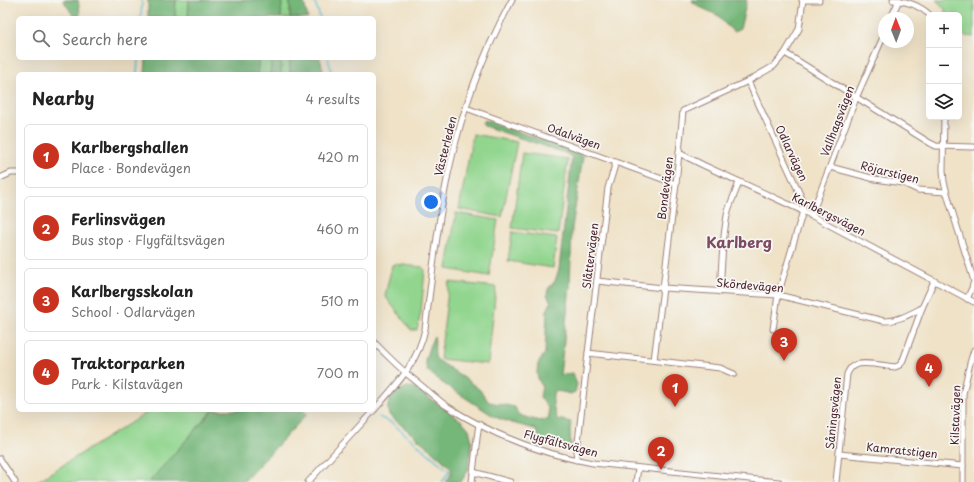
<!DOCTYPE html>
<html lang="en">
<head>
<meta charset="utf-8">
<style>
  :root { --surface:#fff; --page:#f2f2f2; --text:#222; --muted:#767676; --line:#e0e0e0; --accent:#c8321e }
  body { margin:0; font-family:"Playpen Sans",sans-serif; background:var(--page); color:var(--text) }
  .controls { position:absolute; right:12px; top:12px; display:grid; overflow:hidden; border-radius:6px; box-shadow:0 4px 16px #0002 }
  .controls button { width:36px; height:36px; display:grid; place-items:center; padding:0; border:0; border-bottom:1px solid var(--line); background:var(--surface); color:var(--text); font:20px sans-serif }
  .compass { position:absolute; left:878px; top:12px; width:36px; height:36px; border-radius:50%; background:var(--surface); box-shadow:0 4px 16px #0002; rotate:359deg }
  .you { position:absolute; left:431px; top:202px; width:14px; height:14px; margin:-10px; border:3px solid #fff; border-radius:50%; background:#1a73e8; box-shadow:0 0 0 6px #1a73e833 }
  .badge { display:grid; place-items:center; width:26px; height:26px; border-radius:50%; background:var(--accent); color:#fff; font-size:13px; font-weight:700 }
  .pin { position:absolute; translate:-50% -33px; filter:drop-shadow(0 1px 2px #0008) }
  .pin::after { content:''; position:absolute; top:21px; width:14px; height:12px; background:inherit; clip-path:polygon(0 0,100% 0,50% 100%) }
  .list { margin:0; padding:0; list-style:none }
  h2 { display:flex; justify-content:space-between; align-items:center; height:52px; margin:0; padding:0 16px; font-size:17px }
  h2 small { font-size:13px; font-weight:400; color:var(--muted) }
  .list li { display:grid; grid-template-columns:26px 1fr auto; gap:12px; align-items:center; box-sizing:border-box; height:64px; margin:0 8px 8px; padding:0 8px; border:1px solid var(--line); border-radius:6px }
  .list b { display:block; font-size:15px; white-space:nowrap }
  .list p { margin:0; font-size:13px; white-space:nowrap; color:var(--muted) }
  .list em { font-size:13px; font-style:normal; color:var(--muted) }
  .icon { flex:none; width:22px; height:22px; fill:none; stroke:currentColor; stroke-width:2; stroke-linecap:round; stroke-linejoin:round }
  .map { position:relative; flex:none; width:974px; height:482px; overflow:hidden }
  .search { position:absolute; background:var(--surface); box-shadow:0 4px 16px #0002; left:16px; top:16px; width:360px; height:44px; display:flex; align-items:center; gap:10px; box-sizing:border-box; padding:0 14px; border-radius:6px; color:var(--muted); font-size:15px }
  .panel { position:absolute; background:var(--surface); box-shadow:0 4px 16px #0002; left:16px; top:72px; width:360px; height:340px; border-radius:6px }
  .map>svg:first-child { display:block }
  .green { fill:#91d58e; stroke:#6e7a5c }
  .forest { fill:#74b679; stroke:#5f6a52 }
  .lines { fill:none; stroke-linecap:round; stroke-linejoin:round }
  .stream { stroke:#57bbd5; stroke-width:1.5 }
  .minor-casing { stroke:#9c8079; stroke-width:7 }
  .minor { stroke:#fff; stroke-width:5 }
  .labels { text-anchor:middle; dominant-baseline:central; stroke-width:3.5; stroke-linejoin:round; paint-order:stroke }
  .street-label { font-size:11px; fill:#4a1f2b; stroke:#f6f6f2 }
  .district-label { font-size:15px; font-weight:bold; fill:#7d4b62; stroke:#f6f6f2 }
</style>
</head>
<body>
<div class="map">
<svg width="974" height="482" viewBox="0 0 974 482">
  <rect width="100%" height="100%" fill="#f6f6f2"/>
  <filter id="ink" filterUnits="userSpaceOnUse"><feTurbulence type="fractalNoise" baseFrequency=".025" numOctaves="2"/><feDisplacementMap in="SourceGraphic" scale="8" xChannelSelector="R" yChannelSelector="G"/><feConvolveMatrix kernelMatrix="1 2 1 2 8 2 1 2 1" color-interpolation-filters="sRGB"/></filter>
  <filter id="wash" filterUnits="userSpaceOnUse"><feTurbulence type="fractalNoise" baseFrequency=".012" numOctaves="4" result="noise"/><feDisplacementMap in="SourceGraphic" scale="16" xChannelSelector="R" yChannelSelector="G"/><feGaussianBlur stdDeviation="0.9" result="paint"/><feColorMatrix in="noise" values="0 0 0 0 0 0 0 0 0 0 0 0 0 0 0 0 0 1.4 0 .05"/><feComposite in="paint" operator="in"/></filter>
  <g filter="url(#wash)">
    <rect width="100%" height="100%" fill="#efe2c7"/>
    <g class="green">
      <path d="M176,0H189L188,18H175Z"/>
      <path d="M282,0H290V18H281Z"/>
      <path d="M936,0H974V37L965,36L959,34V15H944L945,14V9Z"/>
      <path d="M259,58H272L270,74H257Z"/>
      <rect x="281" y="58" width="9" height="16"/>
      <path d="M473,134L517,142L502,217L459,209Z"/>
      <path d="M522,153L568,159L558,234L512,228Z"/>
      <path d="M456,213L498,220L489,276L447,269Z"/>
      <path d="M512,232L557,238L553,268L508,261Z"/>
      <path d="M394,264L422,267L425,270L421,312L417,330H411L385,296L392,265Z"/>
      <path d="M449,282L496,287L488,364L440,359Z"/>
      <path d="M151,410H213L149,482H36Z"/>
    </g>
    <g class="forest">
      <path d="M63,0H78L80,13L79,18H75Z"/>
      <path d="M148,0H176L175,17L181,18H148Z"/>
      <path d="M189,0H282L281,18H188Z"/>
      <path d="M290,0H303L308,18H290Z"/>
      <path d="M692,0H747L740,29L734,32L723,22L719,16L700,7L693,2Z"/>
      <path d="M146,58H259L257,74H145Z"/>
      <path d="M272,58H281V74H270Z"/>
      <path d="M290,58H320L324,74H290Z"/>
      <path d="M484,120L577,152L583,156L572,228L570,287L560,375L572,373L577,384L575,392L570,394L563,392L554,391C551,398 554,411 557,419L571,422L570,430L571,447C562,449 549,447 542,441C539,438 537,433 535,429L512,423L495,417L441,382L427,370L425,360L429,347L434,336C436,344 433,352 436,359L463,377L480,390L489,402L515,407L518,414L525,417L540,421L549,418L548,408L540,397L542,386L538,379L537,372L538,364L545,353L547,311L551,302L547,295L548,289L555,281L559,269L572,157L565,153L484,126L482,123Z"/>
      <path d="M407,387H413L419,391L462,421L469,429L472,441L468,470L461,482H445L451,474V468L430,449L389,415C384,402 395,391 407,387Z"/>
      <path d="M213,410H303L307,414L243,482H149Z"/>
    </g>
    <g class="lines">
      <g class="stream">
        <path d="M314,0L318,11L320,18"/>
        <path d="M141,18L142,0"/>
        <path d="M328,58L332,74"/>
        <path d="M137,74L138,58"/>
        <path d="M379,417L392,423L448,470L449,472L442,482"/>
      </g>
    </g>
  </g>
  <g filter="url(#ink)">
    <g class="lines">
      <defs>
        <g id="minor">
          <path d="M802,0H819"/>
          <path d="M893,0C907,1 919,5 930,15"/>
          <path d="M891,18L899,0"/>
          <path d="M785,53L930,143L936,146L974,147"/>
          <path d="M748,81L803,201V211L778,295L773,329"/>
          <path d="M466,108L676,184"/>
          <path d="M944,117L943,170L944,182L950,204L974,281L972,288L967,299"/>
          <path d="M679,153L703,165L803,211L974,302"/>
          <path d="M616,162L608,188L588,353L720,368L734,374"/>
          <path d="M830,167L875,179L903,183L918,190L946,192"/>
          <path d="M0,178L11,173H18"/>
          <path d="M811,216L856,98L884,35"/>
          <path d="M597,281L663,288L778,295L884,321C898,321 910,314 922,308"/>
          <path d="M720,292C722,265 722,237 728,211C731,201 736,192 739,182"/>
          <path d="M374,342C384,353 396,364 407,374C420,384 432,395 445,405C490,434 541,454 593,463L779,482"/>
          <path d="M654,360L676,184L683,111L748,81L774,66L785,53L799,29L803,0"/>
          <path d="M374,410C396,385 418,363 425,329C431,286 435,243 443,200C455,131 478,62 512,0"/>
          <path d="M839,454L963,466"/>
          <path d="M0,459L15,482"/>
          <path d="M576,460L588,353"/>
          <path d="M473,472L510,482"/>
          <path d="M308,482L374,410"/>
          <path d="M472,482L477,438L479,424"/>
          <path d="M636,482L638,468"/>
          <path d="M836,482L847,374C849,370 851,366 855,365C864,361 885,366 895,367L900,365L903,360L922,308L934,281"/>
          <path d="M963,482V394L970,363L974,350"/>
        </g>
      </defs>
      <use href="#minor" class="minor-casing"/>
      <use href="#minor" class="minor"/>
    </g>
  </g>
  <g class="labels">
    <g class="street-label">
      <text transform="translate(837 121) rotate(-69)">Vallhagsvägen</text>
      <text transform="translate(574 136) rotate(20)">Odalvägen</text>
      <text transform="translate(445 146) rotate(-76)">Västerleden</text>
      <text transform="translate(792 153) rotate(65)">Odlarvägen</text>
      <text transform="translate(890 172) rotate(14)">Röjarstigen</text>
      <text transform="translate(665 188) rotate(-83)">Bondevägen</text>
      <text transform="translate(829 214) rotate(27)">Karlbergsvägen</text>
      <text transform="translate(590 256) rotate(-83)">Slåttervägen</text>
      <text transform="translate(750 285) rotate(5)">Skördevägen</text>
      <text transform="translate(833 413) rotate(-84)">Såningsvägen</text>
      <text transform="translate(955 415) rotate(-88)">Kilstavägen</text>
      <text transform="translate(561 443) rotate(15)">Flygfältsvägen</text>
      <text transform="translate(902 450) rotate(6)">Kamratstigen</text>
    </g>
    <g class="district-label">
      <text x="739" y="241">Karlberg</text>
    </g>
  </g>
</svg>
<div class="controls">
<button>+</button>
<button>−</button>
<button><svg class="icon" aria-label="layers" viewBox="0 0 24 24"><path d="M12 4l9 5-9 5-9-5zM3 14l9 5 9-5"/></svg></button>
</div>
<svg class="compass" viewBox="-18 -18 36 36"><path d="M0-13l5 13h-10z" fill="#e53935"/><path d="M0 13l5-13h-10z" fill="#767676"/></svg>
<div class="you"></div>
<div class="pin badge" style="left:675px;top:407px">1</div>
<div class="pin badge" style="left:661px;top:470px">2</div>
<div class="pin badge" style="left:784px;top:361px">3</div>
<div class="pin badge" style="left:929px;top:387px">4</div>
<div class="search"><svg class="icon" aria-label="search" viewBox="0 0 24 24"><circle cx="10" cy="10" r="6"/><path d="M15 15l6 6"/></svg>Search here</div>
<section class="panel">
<h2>Nearby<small>4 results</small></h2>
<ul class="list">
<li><span class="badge">1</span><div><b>Karlbergshallen</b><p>Place · Bondevägen</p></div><em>420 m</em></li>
<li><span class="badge">2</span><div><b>Ferlinsvägen</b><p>Bus stop · Flygfältsvägen</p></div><em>460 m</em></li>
<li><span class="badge">3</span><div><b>Karlbergsskolan</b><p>School · Odlarvägen</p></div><em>510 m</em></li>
<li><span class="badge">4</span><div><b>Traktorparken</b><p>Park · Kilstavägen</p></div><em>700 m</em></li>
</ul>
</section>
</div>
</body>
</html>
